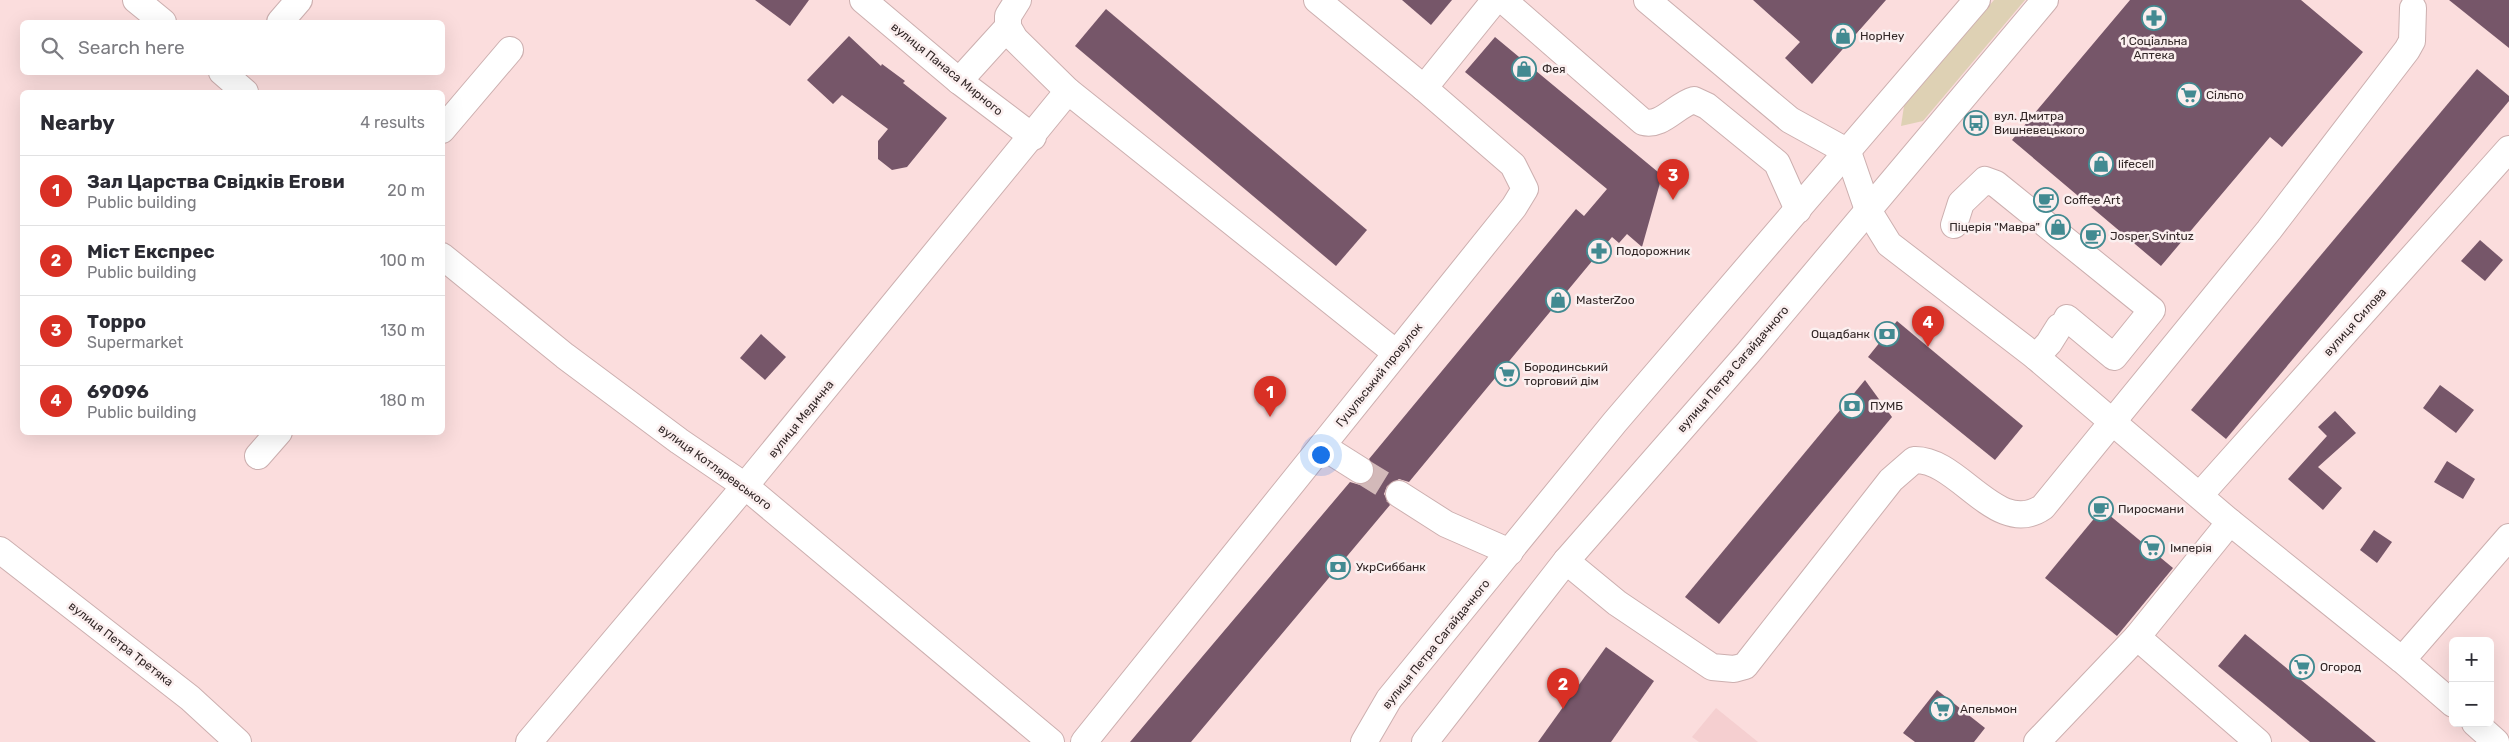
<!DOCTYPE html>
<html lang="en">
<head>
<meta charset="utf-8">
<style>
  :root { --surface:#fff; --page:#f7f7f7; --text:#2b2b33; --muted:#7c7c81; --line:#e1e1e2; --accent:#d93025 }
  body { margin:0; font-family:Rubik,sans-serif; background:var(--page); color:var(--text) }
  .controls { position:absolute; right:15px; bottom:15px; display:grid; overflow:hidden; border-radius:8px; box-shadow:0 5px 20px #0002 }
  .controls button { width:45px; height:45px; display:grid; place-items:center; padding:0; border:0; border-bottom:1px solid var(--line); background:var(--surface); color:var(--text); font:25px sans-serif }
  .you { position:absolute; left:1320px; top:454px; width:18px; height:18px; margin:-12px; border:4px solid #fff; border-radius:50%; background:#1a73e8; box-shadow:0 0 0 8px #1a73e833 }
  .badge { display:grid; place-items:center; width:32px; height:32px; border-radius:50%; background:var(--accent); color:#fff; font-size:16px; font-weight:700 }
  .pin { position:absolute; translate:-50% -41px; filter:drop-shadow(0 1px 2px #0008) }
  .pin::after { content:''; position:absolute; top:26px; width:18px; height:15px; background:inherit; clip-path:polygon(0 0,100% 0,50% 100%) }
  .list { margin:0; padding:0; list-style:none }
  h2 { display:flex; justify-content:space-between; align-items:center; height:65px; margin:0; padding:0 20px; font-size:21px }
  h2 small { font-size:16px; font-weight:400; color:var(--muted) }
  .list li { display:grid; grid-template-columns:32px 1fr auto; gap:15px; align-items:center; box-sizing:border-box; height:70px; padding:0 20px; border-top:1px solid var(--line) }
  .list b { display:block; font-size:19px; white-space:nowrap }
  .list p { margin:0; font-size:16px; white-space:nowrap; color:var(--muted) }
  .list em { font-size:16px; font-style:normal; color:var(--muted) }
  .icon { flex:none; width:28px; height:28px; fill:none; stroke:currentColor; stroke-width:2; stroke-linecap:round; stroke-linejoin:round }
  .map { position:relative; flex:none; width:2509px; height:742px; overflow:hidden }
  .search { position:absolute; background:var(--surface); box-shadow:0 5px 20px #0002; left:20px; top:20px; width:425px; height:55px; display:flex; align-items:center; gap:12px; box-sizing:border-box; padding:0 18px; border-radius:8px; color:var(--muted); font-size:19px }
  .panel { position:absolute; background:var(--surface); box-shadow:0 5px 20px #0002; left:20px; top:90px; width:425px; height:345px; border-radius:8px }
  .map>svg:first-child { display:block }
  .built { fill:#f5cfd0 }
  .green { fill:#ded1b4 }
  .building { fill:#765669 }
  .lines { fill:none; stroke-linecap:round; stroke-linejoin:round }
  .minor-tunnel { stroke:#d3b9b9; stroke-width:26; stroke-dasharray:26 13; stroke-linecap:butt }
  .minor-casing { stroke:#ccafaf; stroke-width:28 }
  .minor { stroke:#fff; stroke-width:26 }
  .labels { text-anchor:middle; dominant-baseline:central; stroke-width:5; stroke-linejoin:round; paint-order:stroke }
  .poi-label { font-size:12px; fill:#322727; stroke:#fbefef; text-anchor:start }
  .street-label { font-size:12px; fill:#322727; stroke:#fbefef }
</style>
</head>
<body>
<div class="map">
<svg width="2509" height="742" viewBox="0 0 2509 742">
  <rect width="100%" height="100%" fill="#fbdddd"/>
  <path class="built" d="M1716,708L1758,742H1699L1692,737Z"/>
  <path class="green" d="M1994,0H2025L1923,121L1901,126L1904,106Z"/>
  <g class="building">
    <path d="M755,0H809L790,26Z"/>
    <path d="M1402,0H1452L1431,25Z"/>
    <path d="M1753,0H1886L1812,84L1785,58L1800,42Z"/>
    <path d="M2130,0H2301L2363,52L2282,147L2270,137L2161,266L2012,140Z"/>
    <path d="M2449,0H2509V48Z"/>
    <path d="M1106,9L1367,230L1336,266L1075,46Z"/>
    <path d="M849,36L881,66L882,64L905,81L903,83L947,118L907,167L892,170L878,159V141L888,129L842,95L833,104L807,80Z"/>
    <path d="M1495,37L1664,177L1660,183L1642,247L1627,234L1619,243L1612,237L1409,482L1399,479L1387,486L1384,494L1390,505L1191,742H1130L1350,482L1360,485L1367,483L1372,478L1375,470L1369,459L1576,209L1584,216L1607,189L1465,72Z"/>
    <path d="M2477,69L2509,96V101L2226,439L2191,410Z"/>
    <path d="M2480,240L2503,260L2485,281L2461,261Z"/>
    <path d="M1897,321L2023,426L1995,460L1868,357Z"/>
    <path d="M761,334L786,357L765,380L740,358Z"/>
    <path d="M1865,380L1892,417L1719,624L1685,597Z"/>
    <path d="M2440,385L2474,410L2456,433L2423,408Z"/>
    <path d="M2335,411L2356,433L2318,467L2342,488L2323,510L2288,479L2327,436L2318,427Z"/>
    <path d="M2447,461L2475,479L2463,499L2434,482Z"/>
    <path d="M2102,509L2173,568L2117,636L2045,578Z"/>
    <path d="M2374,530L2392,542L2377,563L2360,550Z"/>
    <path d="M2245,634L2334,707L2376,742H2310L2218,666Z"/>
    <path d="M1606,647L1654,681L1611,742H1538Z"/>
    <path d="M1937,690L1985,728L1974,742H1915L1903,733Z"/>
  </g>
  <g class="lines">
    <path class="minor-tunnel" d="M1360,470L1399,494"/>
    <defs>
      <g id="minor">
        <path d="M136,0L163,22"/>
        <path d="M863,0L959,81L1033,137"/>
        <path d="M1503,0L1643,122C1662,127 1676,105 1694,100L1707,106L1777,163L1798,210"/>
        <path d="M1647,0L1790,120L1848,152L1868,210L1889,244L2036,357L2230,522L2402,660L2453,704"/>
        <path d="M280,22L299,0"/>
        <path d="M1008,27L1015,39L1068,91L1396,353"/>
        <path d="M222,72L245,92"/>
        <path d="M959,81L1008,27V16L1018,0"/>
        <path d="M1424,88L1495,0"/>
        <path d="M442,130L510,50"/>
        <path d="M1954,225L1961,203L1985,180L1996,184L2152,310L2114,357L2067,318"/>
        <path d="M442,256L565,356L679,441L745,486L1051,742"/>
        <path d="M2036,357L2049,343L2059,327"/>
        <path d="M1322,446L1360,470"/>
        <path d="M258,456L279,432"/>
        <path d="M1399,494L1446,524L1510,552"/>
        <path d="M2200,495L2509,149"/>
        <path d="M2230,522L2137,637L2258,742"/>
        <path d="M0,550L190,698L238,742"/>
        <path d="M1566,561L1617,603L1712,667L1734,669L1745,666L1891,480L1914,460C1959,458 1997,539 2043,507L2269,230L2407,50L2412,41L2413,8"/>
        <path d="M2402,660L2509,537"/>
        <path d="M2475,723L2496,742"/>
        <path d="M529,742L745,486L1068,91"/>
        <path d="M1084,742L1514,207L1525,189L1513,165L1424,88L1317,0"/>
        <path d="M1364,742L1389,699L1615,422L1977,0"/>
        <path d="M1425,742L1566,561L1748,353L2045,0"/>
        <path d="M2037,742L2137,637"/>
      </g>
    </defs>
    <use href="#minor" class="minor-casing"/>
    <use href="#minor" class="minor"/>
  </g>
  <defs>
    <symbol id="pharmacy-ring" viewBox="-11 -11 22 22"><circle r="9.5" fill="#fbefef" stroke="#428a91" stroke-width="1.5"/><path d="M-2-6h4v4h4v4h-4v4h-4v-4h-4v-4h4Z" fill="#428a91"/></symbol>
    <symbol id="shop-ring" viewBox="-11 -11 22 22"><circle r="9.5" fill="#fbefef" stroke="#428a91" stroke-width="1.5"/><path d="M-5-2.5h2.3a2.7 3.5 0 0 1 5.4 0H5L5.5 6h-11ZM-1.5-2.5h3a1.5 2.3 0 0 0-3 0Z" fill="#428a91"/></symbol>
    <symbol id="supermarket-ring" viewBox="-11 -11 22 22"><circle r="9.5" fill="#fbefef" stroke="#428a91" stroke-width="1.5"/><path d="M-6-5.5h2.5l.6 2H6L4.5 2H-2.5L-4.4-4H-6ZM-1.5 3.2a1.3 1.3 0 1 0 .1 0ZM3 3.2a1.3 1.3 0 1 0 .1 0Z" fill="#428a91"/></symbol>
    <symbol id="bus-ring" viewBox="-11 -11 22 22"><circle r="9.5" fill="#fbefef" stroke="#428a91" stroke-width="1.5"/><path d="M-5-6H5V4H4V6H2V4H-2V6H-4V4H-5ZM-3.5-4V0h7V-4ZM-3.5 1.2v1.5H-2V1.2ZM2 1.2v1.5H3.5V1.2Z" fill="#428a91"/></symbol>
    <symbol id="cafe-ring" viewBox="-11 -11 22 22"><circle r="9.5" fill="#fbefef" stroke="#428a91" stroke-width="1.5"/><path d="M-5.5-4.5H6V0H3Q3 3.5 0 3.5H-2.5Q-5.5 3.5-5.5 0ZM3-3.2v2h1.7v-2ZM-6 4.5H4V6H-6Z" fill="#428a91"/></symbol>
    <symbol id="bank-ring" viewBox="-11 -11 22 22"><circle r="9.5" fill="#fbefef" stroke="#428a91" stroke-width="1.5"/><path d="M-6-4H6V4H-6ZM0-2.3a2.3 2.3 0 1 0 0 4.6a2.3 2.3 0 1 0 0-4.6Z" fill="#428a91"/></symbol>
  </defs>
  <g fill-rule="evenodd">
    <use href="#pharmacy-ring" x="2140" y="4" width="28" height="28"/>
    <use href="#shop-ring" x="1829" y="22" width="28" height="28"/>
    <use href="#shop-ring" x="1510" y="55" width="28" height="28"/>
    <use href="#supermarket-ring" x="2175" y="81" width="28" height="28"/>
    <use href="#bus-ring" x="1962" y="109" width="28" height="28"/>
    <use href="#shop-ring" x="2087" y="150" width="28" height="28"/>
    <use href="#cafe-ring" x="2032" y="186" width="28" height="28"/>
    <use href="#shop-ring" x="2044" y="213" width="28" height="28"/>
    <use href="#cafe-ring" x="2079" y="222" width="28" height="28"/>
    <use href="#pharmacy-ring" x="1585" y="237" width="28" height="28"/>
    <use href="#shop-ring" x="1544" y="286" width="28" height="28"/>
    <use href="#bank-ring" x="1873" y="320" width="28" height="28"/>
    <use href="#supermarket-ring" x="1493" y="360" width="28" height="28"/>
    <use href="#bank-ring" x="1838" y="392" width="28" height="28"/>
    <use href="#cafe-ring" x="2087" y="495" width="28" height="28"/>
    <use href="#supermarket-ring" x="2138" y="534" width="28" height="28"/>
    <use href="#bank-ring" x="1324" y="553" width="28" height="28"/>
    <use href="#supermarket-ring" x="2288" y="653" width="28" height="28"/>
    <use href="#supermarket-ring" x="1928" y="695" width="28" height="28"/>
  </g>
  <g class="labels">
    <g class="poi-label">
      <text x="1860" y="36">HopHey</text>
      <text x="2154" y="41" text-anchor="middle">1 Соціальна<tspan x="2154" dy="14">Аптека</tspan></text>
      <text x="1542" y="69">Фея</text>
      <text x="2206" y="95">Сільпо</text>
      <text x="1994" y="116">вул. Дмитра<tspan x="1994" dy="14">Вишневецького</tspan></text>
      <text x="2118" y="164">lifecell</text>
      <text x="2064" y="200">Coffee Art</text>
      <text x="2040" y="227" text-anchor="end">Піцерія "Мавра"</text>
      <text x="2110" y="236">Josper Svintuz</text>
      <text x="1616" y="251">Подорожник</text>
      <text x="1576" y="300">MasterZoo</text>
      <text x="1870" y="334" text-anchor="end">Ощадбанк</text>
      <text x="1524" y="367">Бородинський<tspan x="1524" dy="14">торговий дім</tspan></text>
      <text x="1870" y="406">ПУМБ</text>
      <text x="2118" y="509">Пиросмани</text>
      <text x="2170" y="548">Імперія</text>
      <text x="1356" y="567">УкрСиббанк</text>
      <text x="2320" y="667">Огород</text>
      <text x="1960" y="709">Апельмон</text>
    </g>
    <g class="street-label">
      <text transform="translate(947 69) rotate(39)">вулиця Панаса Мирного</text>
      <text transform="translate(2355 322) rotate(-48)">вулиця Силова</text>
      <text transform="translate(1733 369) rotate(-49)">вулиця Петра Сагайдачного</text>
      <text transform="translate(1379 375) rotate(-51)">Гуцульський провулок</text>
      <text transform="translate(801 419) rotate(-51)">вулиця Медична</text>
      <text transform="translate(715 467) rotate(36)">вулиця Котляревського</text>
      <text transform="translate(121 644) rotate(38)">вулиця Петра Третяка</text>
      <text transform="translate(1436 644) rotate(-51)">вулиця Петра Сагайдачного</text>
    </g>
  </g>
</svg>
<div class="controls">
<button>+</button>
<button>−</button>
</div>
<div class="you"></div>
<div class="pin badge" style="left:1270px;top:417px">1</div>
<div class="pin badge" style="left:1563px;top:709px">2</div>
<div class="pin badge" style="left:1673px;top:200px">3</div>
<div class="pin badge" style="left:1928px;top:347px">4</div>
<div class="search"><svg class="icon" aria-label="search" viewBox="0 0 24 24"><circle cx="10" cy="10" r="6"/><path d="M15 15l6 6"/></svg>Search here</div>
<section class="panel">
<h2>Nearby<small>4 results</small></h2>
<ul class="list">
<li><span class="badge">1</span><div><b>Зал Царства Свiдкiв Егови</b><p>Public building</p></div><em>20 m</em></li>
<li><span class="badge">2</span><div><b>Міст Експрес</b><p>Public building</p></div><em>100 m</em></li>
<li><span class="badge">3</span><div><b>Торро</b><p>Supermarket</p></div><em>130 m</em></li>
<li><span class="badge">4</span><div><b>69096</b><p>Public building</p></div><em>180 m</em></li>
</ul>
</section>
</div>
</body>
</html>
